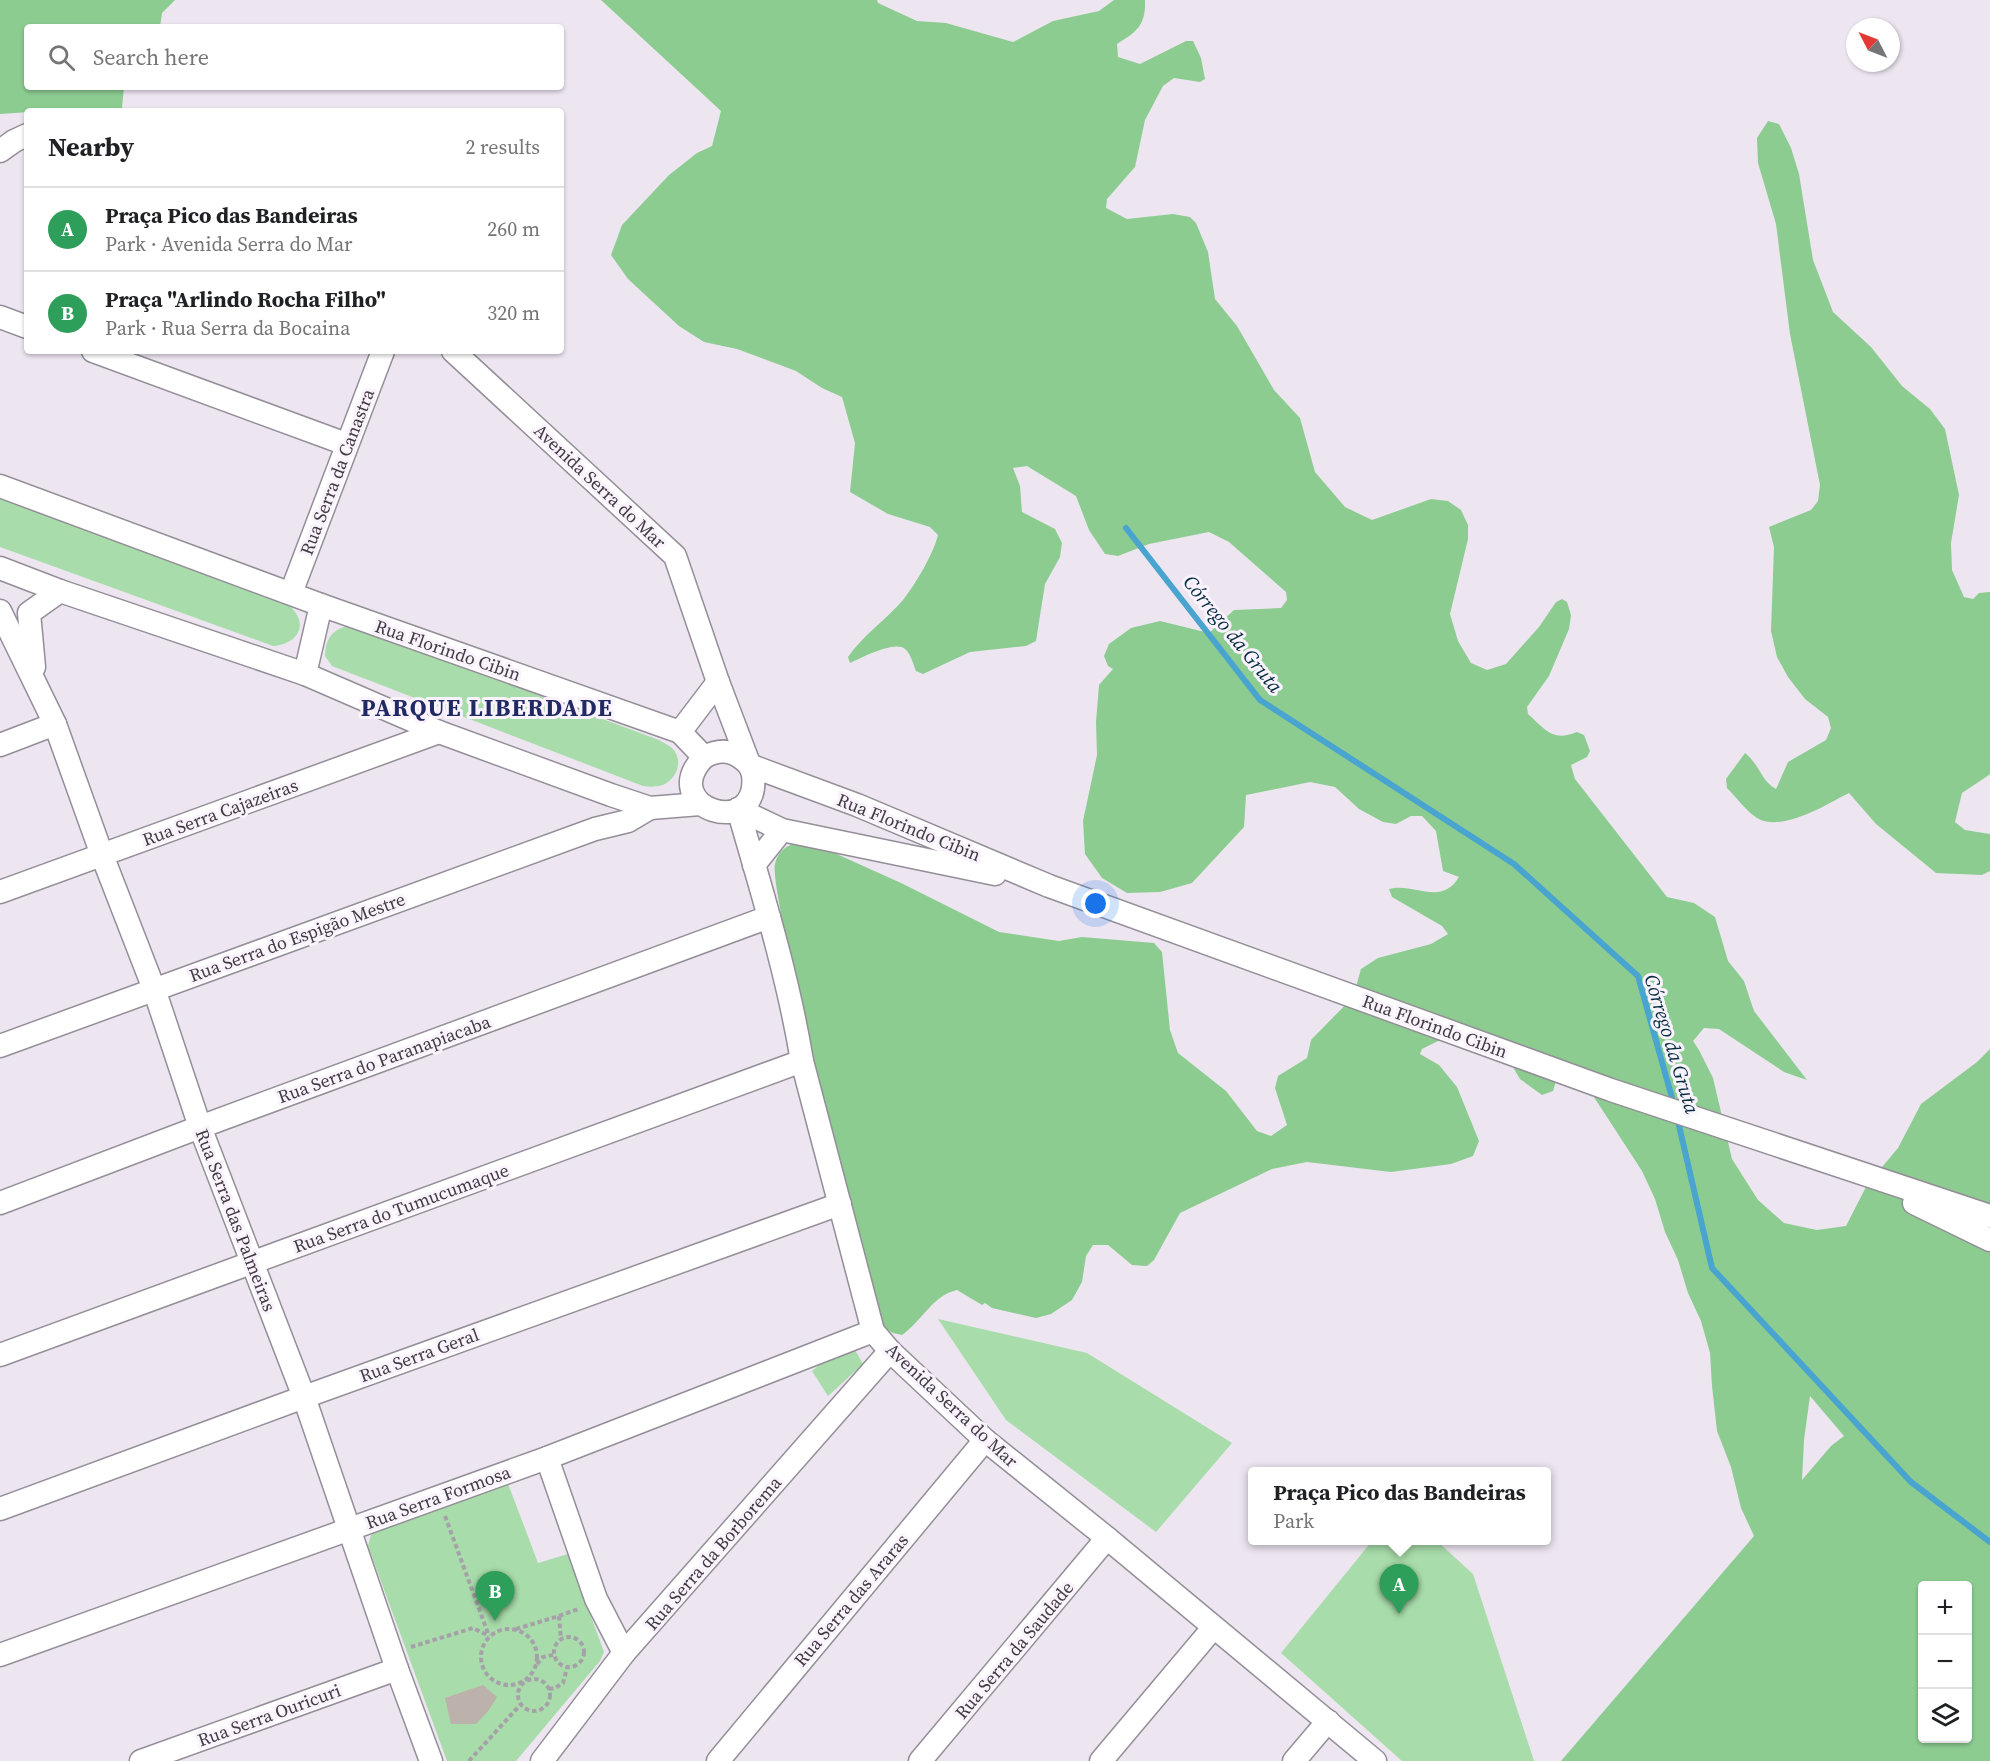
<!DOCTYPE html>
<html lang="en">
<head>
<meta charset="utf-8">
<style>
  :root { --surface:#fff; --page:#f6f6f6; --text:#202124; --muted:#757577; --line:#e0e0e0; --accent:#d93025 }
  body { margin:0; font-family:"Source Serif 4",serif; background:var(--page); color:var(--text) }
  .controls { position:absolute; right:18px; bottom:18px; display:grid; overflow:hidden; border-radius:6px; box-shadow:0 2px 4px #0004 }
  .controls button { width:54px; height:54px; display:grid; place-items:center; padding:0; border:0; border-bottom:2px solid var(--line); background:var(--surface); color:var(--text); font:30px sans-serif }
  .compass { position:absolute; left:1846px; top:18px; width:54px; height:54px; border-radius:50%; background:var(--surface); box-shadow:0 2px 4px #0004; rotate:312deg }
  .you { position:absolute; left:1096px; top:904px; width:21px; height:21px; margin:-15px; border:4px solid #fff; border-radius:50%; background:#1a73e8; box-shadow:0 0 0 9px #1a73e833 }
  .badge { display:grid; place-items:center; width:39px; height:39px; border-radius:50%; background:var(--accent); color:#fff; font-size:20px; font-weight:700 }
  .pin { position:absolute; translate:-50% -50px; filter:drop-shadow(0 2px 3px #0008) }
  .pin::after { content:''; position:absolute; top:32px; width:21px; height:18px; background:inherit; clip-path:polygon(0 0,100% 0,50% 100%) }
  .popup { position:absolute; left:1248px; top:1467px; width:303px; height:78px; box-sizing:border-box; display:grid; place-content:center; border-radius:6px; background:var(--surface); filter:drop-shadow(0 2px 4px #0005); font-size:20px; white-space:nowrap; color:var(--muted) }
  .popup b { font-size:22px; color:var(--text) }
  .popup::after { content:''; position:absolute; left:50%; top:100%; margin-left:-12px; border:12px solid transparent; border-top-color:var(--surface) }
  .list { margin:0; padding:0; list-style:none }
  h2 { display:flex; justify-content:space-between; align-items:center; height:78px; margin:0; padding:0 24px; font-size:26px }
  h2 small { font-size:20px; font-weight:400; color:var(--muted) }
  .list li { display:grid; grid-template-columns:39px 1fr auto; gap:18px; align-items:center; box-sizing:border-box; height:84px; padding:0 24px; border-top:2px solid var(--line) }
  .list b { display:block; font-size:22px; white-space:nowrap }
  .list p { margin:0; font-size:20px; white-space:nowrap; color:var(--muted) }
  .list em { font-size:20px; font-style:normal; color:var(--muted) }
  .icon { flex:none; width:33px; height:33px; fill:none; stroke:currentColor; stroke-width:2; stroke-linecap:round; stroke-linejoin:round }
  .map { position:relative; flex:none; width:1990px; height:1761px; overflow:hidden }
  .search { position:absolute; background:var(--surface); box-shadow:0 2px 4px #0004; left:24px; top:24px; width:540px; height:66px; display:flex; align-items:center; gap:15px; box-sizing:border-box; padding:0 21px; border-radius:6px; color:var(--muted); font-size:22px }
  .panel { position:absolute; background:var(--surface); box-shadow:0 2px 4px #0004; left:24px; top:108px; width:540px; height:246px; border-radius:6px }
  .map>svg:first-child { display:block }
  .green { fill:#a8dcaa }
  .forest { fill:#8ccc91; fill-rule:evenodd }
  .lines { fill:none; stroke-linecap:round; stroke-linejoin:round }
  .stream { stroke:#49a4cf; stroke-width:6 }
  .building { fill:#bdb1ab }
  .minor-casing { stroke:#948e98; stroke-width:25 }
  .path { stroke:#a6a1a9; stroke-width:4; stroke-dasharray:4.5 3; stroke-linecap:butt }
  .minor { stroke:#fff; stroke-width:22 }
  .labels { text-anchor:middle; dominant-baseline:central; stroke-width:6; stroke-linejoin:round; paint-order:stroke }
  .street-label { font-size:18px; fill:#3e3c40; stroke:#faf3fe }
  .water-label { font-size:20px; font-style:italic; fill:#032d3f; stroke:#faf3fe }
  .district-label { font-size:24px; font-weight:bold; letter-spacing:1.5px; fill:#202962; stroke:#faf3fe }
</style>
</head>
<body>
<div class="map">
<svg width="1990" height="1761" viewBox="0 0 1990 1761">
  <rect width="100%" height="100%" fill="#ede6f1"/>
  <g class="green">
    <path d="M0,497L287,604C310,621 300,644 273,646L0,547Z"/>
    <path d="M347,626L358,628L659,740C663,743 669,745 672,748C684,760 677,779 663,785C656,787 650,787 643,786L332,666L325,656C326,640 330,631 347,626Z"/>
    <path d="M938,1319L1087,1353L1232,1443L1156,1532L1006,1420Z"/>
    <path d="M855,1350L863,1364L828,1396L812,1371L825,1360Z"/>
    <path d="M507,1481L538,1563L568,1554L604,1652L600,1661L516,1761H447L368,1546L371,1535L376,1530Z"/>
    <path d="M1372,1541H1437L1473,1574L1534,1761H1402L1281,1653Z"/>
  </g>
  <g class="forest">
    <path d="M0,0H175L162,13L160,27H27V87H124L122,107L125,111H45L0,114Z"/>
    <path d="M601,0H877L878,3L917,21L946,23L1013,42L1053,21L1099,11L1114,0H1145C1146,25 1137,32 1117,44L1118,57L1140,64L1186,41H1193L1201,58L1205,79L1200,82L1174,78L1163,86L1145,120L1135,167L1107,199L1106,208L1127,219L1173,214L1190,217L1196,223L1208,252L1215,299L1237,326L1274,390L1300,418L1315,472L1345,507L1372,520L1431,499L1448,501L1461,510L1468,525V539L1450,614L1458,641L1471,663L1487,670L1506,664L1539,627L1556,602L1562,599L1567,602L1571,615L1569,629L1549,676L1527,707L1528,714C1546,730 1552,742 1577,732L1584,735L1590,751L1587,757L1571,765L1575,779L1667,897L1694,903L1715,917L1728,961L1744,981L1754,1011L1807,1080L1784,1072L1719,1029L1704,1028L1693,1041L1699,1050L1713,1078L1732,1159L1758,1200L1784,1223L1817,1230L1846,1226L1867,1185L1898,1148L1921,1104L1977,1062L1990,1049V1761H1561L1754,1536L1741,1508L1731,1467L1717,1431L1712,1386L1710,1353L1701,1321L1688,1293L1678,1260L1665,1232L1655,1199L1642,1171L1590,1091L1559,1071L1553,1091L1542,1095L1520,1079L1507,1057L1470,1038L1438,1041L1422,1049L1420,1054L1439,1065L1457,1087L1479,1141L1473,1156L1451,1164L1391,1172L1307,1162L1272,1169L1180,1213L1154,1260L1147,1266L1132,1265L1108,1245H1093L1086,1256L1082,1282L1072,1300L1051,1314L1036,1318L992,1308L985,1303L982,1305L957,1290C933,1295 922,1321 902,1335L893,1333L882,1327C850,1205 818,1082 791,959C787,944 772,875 775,864C779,847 793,841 810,842L901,883L999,932L1059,941L1082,937L1154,943L1162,952L1170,1030L1178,1053L1226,1091L1257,1131L1271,1136L1287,1125L1275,1088L1278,1076L1307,1058L1311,1040L1353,997L1361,969L1378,958L1431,944L1448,934L1442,926L1392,897L1389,889C1414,882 1441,907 1459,877L1443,871L1436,831L1422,816H1411L1396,824L1383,822L1359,809L1335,787L1310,782L1246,795L1244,827L1192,883L1160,892L1127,893L1102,878L1085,854L1083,821L1097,755L1096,722L1099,685L1113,669L1108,666L1104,656L1109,644L1131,628L1160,621L1209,633L1234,610L1281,608L1287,600L1286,592L1229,542L1209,532L1149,544L1118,556L1105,554L1089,530L1076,496L1027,466L1013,468L1020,486L1022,512L1055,529L1062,543L1060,557L1045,584L1036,641L1026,646L970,652L923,674L916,671C913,664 911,654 905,649C895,640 861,658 850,663L848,657C863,635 886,620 903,600C916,583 933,555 938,535L930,527L888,514L850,492L855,443L842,397L822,388L796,371L737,349L704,342L679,326L628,279L611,255L622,225L669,175L697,153L712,146L721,111ZM1810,1396L1844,1436L1831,1446L1802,1480L1804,1440ZM1922,1586H1968V1738H1922Z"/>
    <path d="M1768,121L1779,124L1791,148L1799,174L1813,260L1833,312L1871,347L1902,386L1930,409L1945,429L1959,495L1951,543L1952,570L1964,597L1973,599L1979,593L1990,592V773L1989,775L1962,793L1955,822L1965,830L1990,834V871L1982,875L1936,873L1876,824L1849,793C1827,804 1782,833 1757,818C1746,811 1736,797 1727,788L1726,779L1745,753C1760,765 1761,781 1776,789L1788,762L1826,740L1831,728L1828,717L1805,699L1788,677L1777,657L1771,631L1774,547L1769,527L1811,510L1818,501L1820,485L1790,334L1776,224L1758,163L1757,138Z"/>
  </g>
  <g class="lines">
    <g class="stream">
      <path d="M1126,528L1260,700L1514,864L1638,976L1674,1105"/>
      <path d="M1677,1117L1712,1268L1911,1482L1990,1542"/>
    </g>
  </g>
  <path class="building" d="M483,1685L497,1697L489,1710L476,1724H451L445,1698Z"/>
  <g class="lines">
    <defs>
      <g id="minor">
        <path d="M0,151L14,141L27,135"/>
        <path d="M0,317L27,327"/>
        <path d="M93,351L346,444"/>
        <path d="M453,351L675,556L718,682L753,774C761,842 655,808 704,757"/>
        <path d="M0,486L321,605L680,732L704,757C721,748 735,750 749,765L857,805L1049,886L1611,1090L1990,1216"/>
        <path d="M0,568L60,591L305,674L439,732L611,795L650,808L700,804"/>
        <path d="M291,593L383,351"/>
        <path d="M0,611L55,724L102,855L154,989L200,1127L304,1397L397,1669L431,1761"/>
        <path d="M34,667L29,613L60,591"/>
        <path d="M305,674L321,605"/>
        <path d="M680,732L718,682"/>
        <path d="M0,745L55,724"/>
        <path d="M738,809C762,892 788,976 802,1061L873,1331L890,1351L985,1440L1107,1538L1375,1761"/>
        <path d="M738,809L782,830L995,874"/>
        <path d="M754,865L782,830"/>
        <path d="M0,892L439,732"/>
        <path d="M0,1046L595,829L628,821L650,808"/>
        <path d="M0,1203L200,1127L769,917"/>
        <path d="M1914,1203L1990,1240"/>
        <path d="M0,1355L802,1061"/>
        <path d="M547,1458L596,1599L624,1653"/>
        <path d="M0,1509L304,1397L840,1204"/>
        <path d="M0,1655L547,1458L873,1331"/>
        <path d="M141,1761L397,1669"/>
        <path d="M542,1761L624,1653L890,1351"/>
        <path d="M718,1761L985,1440"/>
        <path d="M920,1761L1107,1538"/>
        <path d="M1101,1761L1213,1628"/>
        <path d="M1294,1761L1328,1721"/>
      </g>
    </defs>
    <use href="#minor" class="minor-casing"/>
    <g class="path">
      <path d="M445,1516L489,1636"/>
      <path d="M559,1616L578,1609"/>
      <circle cx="509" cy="1657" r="28"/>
      <path d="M516,1629L559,1616L561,1639"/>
      <circle cx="569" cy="1652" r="15"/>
      <path d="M411,1647L473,1628L489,1636"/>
      <path d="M537,1664L543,1657L553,1655"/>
      <circle cx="534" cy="1695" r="16"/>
      <path d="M549,1689L555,1688L563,1683L567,1668"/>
      <path d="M469,1761L521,1704"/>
    </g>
    <use href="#minor" class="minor"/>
  </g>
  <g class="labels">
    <g class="street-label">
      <text transform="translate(337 472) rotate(-69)">Rua Serra da Canastra</text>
      <text transform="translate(600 486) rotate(43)">Avenida Serra do Mar</text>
      <text transform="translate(448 650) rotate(19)">Rua Florindo Cibin</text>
      <text transform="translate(220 812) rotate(-20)">Rua Serra Cajazeiras</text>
      <text transform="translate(909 827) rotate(22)">Rua Florindo Cibin</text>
      <text transform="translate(297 937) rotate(-20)">Rua Serra do Espigão Mestre</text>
      <text transform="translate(1435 1026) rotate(20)">Rua Florindo Cibin</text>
      <text transform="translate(384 1059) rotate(-20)">Rua Serra do Paranapiacaba</text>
      <text transform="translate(401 1208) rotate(-20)">Rua Serra do Tumucumaque</text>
      <text transform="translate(236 1220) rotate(69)">Rua Serra das Palmeiras</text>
      <text transform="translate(419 1355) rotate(-20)">Rua Serra Geral</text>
      <text transform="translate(952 1405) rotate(43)">Avenida Serra do Mar</text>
      <text transform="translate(438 1497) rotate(-20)">Rua Serra Formosa</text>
      <text transform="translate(713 1553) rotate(-49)">Rua Serra da Borborema</text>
      <text transform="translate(851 1600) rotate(-50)">Rua Serra das Araras</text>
      <text transform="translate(1014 1650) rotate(-50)">Rua Serra da Saudade</text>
      <text transform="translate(269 1715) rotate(-20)">Rua Serra Ouricuri</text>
    </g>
    <g class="water-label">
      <text transform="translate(1233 634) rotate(51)">Córrego da Gruta</text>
      <text transform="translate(1672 1044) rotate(73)">Córrego da Gruta</text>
    </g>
    <g class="district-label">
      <text x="487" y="707">PARQUE LIBERDADE</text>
    </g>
  </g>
</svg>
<div class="controls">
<button>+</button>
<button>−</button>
<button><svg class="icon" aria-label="layers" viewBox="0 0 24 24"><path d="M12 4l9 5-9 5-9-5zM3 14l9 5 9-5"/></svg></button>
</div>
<svg class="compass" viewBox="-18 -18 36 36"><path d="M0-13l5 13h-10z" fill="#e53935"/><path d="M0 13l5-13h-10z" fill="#757577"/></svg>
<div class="you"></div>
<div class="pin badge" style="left:1399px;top:1614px;background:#2e9e5b">A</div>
<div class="popup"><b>Praça Pico das Bandeiras</b>Park</div>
<div class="pin badge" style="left:495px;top:1621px;background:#2e9e5b">B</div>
<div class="search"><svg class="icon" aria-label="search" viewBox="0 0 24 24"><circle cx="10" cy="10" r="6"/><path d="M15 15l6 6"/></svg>Search here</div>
<section class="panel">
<h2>Nearby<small>2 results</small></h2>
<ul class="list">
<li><span class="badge" style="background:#2e9e5b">A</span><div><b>Praça Pico das Bandeiras</b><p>Park · Avenida Serra do Mar</p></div><em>260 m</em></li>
<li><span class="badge" style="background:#2e9e5b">B</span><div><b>Praça &quot;Arlindo Rocha Filho&quot;</b><p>Park · Rua Serra da Bocaina</p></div><em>320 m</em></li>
</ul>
</section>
</div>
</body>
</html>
